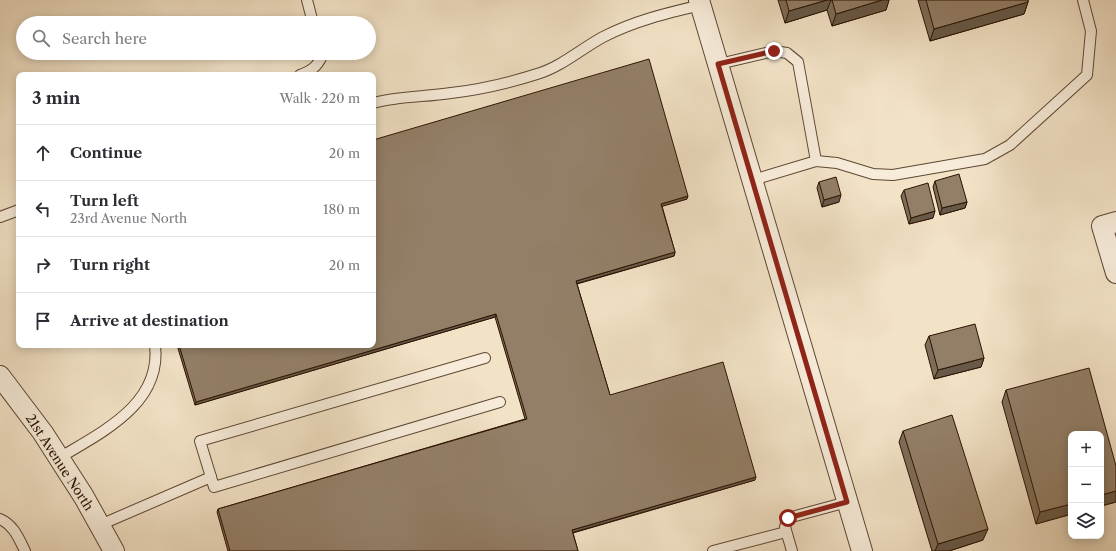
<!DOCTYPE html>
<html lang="en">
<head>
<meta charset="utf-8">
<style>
  :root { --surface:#fff; --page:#f7f7f7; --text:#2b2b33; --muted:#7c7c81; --line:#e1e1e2 }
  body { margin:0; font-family:"Libre Caslon Text",serif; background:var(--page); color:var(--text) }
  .controls { position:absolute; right:12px; bottom:12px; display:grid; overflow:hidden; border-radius:8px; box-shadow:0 2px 10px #0003 }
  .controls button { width:36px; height:36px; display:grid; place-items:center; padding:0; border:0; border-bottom:1px solid var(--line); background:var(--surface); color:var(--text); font:20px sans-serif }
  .stop { position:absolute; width:12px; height:12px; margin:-9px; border:3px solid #8f2418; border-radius:50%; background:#fff }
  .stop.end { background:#8f2418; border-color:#fff; box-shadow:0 1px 4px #0008 }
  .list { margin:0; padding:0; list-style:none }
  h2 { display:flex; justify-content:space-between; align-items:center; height:52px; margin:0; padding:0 16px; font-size:17px }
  h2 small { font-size:13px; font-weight:400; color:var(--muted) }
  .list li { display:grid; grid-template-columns:26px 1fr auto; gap:12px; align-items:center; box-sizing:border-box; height:56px; padding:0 16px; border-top:1px solid var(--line) }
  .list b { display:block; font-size:15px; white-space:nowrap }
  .list p { margin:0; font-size:13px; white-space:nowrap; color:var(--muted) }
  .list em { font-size:13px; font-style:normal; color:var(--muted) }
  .icon { flex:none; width:22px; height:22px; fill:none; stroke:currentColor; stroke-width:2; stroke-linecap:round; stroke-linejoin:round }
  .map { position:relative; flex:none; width:1116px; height:551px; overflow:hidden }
  .search { position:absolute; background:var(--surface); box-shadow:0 2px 10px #0003; left:16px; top:16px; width:360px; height:44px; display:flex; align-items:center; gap:10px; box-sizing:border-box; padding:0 14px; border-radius:22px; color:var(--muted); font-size:15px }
  .panel { position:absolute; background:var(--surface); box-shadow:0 2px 10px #0003; left:16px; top:72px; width:360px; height:276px; border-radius:8px }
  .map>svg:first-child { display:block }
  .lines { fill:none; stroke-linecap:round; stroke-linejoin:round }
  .lane-casing { stroke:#5e4733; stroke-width:12 }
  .street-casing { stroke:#5e4733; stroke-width:22 }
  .lane { stroke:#f7ecda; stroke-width:10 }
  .street { stroke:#f7ecda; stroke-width:20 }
  .wall { fill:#7e6d59; stroke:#2c1302 }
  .shaded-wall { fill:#675949; stroke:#2c1302 }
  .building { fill:#937f68; stroke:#2c1302 }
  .route { stroke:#8f2418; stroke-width:5 }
  .labels { text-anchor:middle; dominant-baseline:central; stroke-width:3.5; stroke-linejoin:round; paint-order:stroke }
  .street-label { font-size:13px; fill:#2c1302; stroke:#f7ecda }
</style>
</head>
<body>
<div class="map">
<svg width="1116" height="551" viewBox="0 0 1116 551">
  <rect width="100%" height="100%" fill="#f2e2c6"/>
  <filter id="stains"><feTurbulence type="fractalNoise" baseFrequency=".005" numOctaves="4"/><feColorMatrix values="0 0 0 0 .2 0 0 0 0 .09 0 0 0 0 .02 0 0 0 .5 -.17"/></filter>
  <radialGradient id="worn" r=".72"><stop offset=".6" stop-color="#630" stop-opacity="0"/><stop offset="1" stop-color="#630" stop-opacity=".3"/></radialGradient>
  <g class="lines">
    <defs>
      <g id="lane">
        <path d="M307,0L313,23"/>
        <path d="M719,64L774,51L787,53L798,62L816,161"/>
        <path d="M300,75C311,71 317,67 322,56V53"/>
        <path d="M373,103C399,96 425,97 451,93C477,90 512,82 537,74C561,67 581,49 603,37C634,21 667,13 701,5"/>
        <path d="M753,180L816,161L837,163L873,174L893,175L985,159L1010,145L1087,75L1091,31L1083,0"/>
        <path d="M0,217L19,210"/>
        <path d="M59,458C102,432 162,404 155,345"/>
        <path d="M211,477L200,441L485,358"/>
        <path d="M0,519C14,525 19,539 25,551"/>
        <path d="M100,525L211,477L214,487L500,402"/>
        <path d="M713,551L786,532"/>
        <path d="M792,551L785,527L788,518L847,502"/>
      </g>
      <g id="street">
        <path d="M699,0L862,551"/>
        <path d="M1116,222L1102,226L1116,273"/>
        <path d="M0,376L43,433L84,497L114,551"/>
      </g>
    </defs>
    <use href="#lane" class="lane-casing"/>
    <use href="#street" class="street-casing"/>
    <use href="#lane" class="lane"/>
    <use href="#street" class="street"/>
  </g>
  <g class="wall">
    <path d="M778,0H889L886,10L832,26L827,10L785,23Z"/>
    <path d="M918,0H1028V2L1024,14L930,41Z"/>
    <path d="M373,140L687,199L662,206L675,252L674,256L577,284L610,395L755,480L573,533L578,551H228L217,512L218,509L525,419L495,317L195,405L177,345H373Z"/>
    <path d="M935,181L967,202L965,208L940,215L933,187Z"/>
    <path d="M819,182L839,202L822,207L817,188Z"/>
    <path d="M904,190L933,218L909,224L901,196Z"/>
    <path d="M929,336L984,358L981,367L934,379L925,345Z"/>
    <path d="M1006,390L1116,466V502L1036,524L1002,402Z"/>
    <path d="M903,431L983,540L949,551H932L899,442Z"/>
  </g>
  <g class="shaded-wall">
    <path d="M827,0H831L827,10L785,23L789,11Z"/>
    <path d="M882,0H889L886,10L832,26L836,14Z"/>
    <path d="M1028,2L1024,14L930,41L934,29Z"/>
    <path d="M841,195L839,202L822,207L824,200Z"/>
    <path d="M688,196L687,199L660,207L661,204Z"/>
    <path d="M967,202L965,208L940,215L942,208Z"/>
    <path d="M935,211L933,218L909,224L911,218Z"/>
    <path d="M675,252L674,256L575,284L576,281Z"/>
    <path d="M496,314L495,317L195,405L196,402Z"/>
    <path d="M984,358L981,367L934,379L938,370Z"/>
    <path d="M756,477L755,480L571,533L572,530Z"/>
    <path d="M1116,491V502L1101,506V495Z"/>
    <path d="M1071,504V514L1036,524L1040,512Z"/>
    <path d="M988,529L983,540L949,551H935L938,544Z"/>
  </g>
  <g class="building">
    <path d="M786,0H827L789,11Z"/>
    <path d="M832,0H882L836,14Z"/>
    <path d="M926,0H1028V2L934,29Z"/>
    <path d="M649,59L688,196L661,204L675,252L576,281L610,395L723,362L756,477L572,530L578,551H230L218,509L527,419L496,314L196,402L179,345H373V140Z"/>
    <path d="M959,174L967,202L942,208L935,181Z"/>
    <path d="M836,177L841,195L824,200L819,182Z"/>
    <path d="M928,183L935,211L911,218L904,190Z"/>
    <path d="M975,324L984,358L938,370L929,336Z"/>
    <path d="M1089,368L1116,466V491L1101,495V434H1071V504L1040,512L1006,390Z"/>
    <path d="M952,415L988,529L938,544L903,431Z"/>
  </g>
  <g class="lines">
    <path class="route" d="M774,51L718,64L847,502L788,518"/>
  </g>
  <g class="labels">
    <g class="street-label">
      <text transform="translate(60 462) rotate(57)">21st Avenue North</text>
    </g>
  </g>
  <rect width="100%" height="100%" filter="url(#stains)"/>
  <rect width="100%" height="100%" fill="url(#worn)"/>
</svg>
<div class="controls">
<button>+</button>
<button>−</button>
<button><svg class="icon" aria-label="layers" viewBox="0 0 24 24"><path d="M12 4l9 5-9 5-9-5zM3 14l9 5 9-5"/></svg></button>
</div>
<div class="stop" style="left:788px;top:518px"></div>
<div class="stop end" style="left:774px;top:51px"></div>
<div class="search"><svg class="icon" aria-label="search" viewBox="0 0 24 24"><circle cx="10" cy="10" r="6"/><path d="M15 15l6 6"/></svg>Search here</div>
<section class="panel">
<h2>3 min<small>Walk · 220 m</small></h2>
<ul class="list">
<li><svg class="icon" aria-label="ahead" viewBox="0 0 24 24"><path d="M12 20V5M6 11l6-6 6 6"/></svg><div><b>Continue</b></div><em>20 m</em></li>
<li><svg class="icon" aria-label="left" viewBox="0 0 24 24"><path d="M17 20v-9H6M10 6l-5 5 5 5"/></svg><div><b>Turn left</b><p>23rd Avenue North</p></div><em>180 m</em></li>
<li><svg class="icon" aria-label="right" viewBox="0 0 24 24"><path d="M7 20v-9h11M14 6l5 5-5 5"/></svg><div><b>Turn right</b></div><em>20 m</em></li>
<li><svg class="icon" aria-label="arrive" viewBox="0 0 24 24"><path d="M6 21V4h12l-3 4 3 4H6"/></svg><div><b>Arrive at destination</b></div></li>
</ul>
</section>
</div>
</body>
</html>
